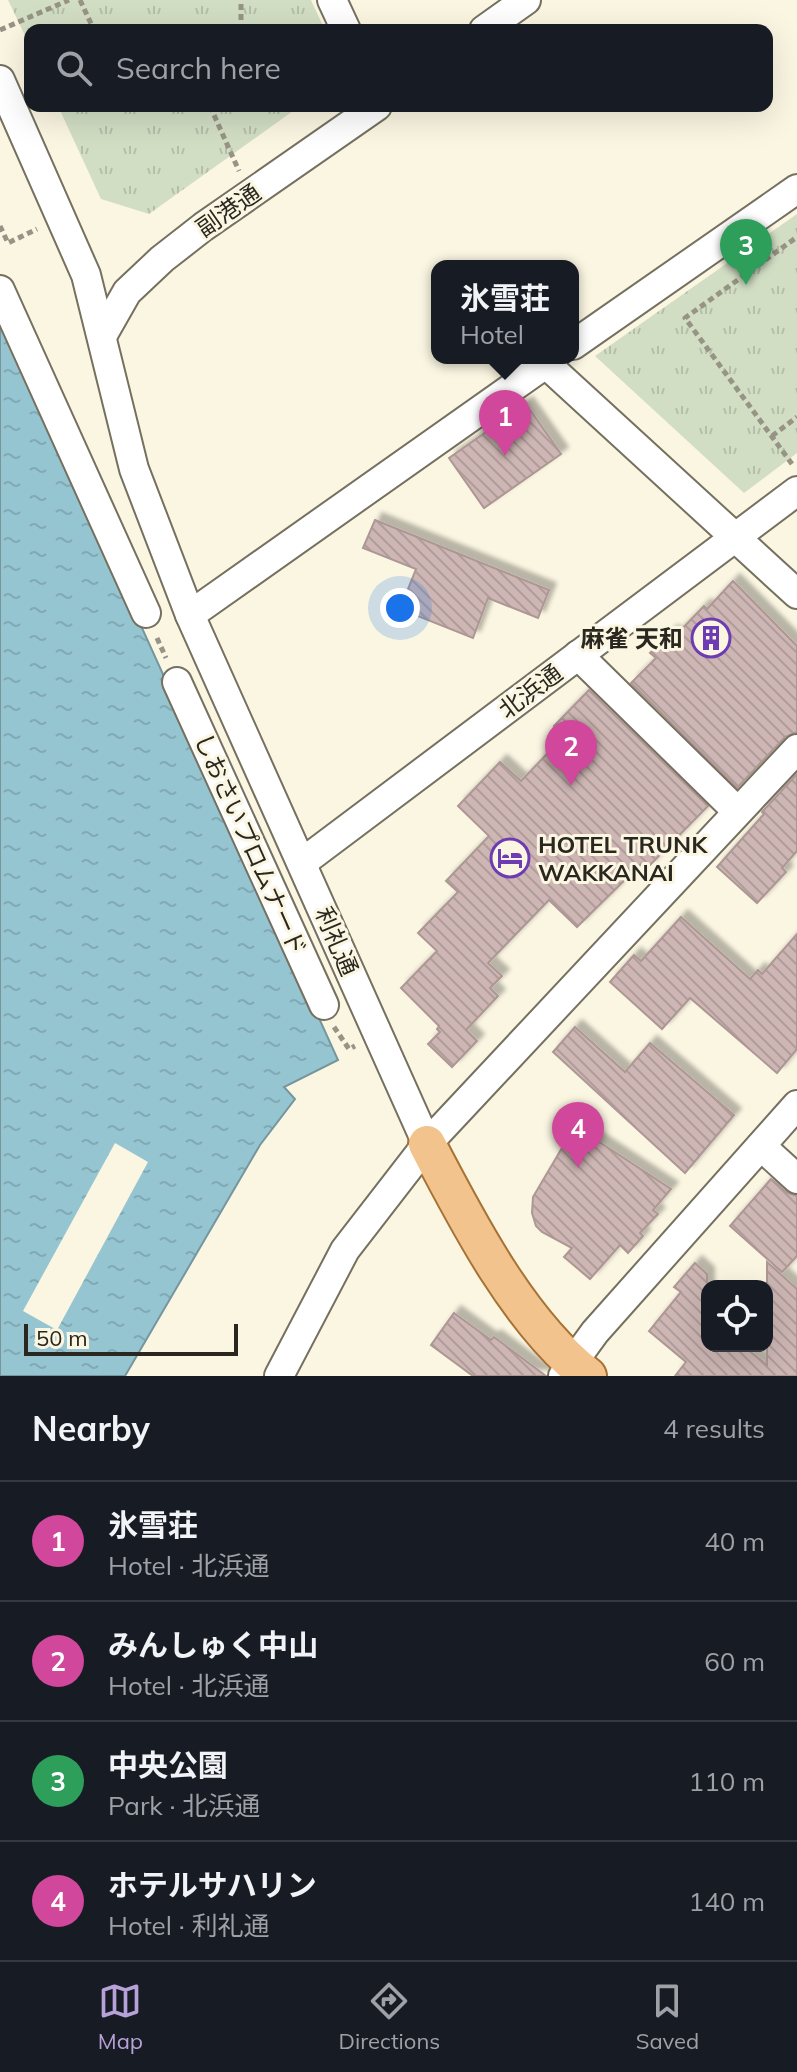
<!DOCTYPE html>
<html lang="en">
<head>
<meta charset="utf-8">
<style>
  :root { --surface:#171b24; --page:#242831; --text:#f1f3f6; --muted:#9ea1a6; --line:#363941; --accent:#b6a1d8 }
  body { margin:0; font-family:Mulish,"Noto Sans JP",sans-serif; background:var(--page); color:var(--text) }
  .controls { position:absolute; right:24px; bottom:24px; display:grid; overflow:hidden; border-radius:16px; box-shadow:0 8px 32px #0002 }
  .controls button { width:72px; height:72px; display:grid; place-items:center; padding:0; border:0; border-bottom:2px solid var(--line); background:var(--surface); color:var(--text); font:40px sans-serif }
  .scale { position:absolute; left:24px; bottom:20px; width:214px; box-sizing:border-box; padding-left:8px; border:4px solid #29271f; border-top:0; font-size:22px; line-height:28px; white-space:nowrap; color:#29271f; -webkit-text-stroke:6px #fbf6e2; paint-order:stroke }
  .you { position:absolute; left:400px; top:608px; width:28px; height:28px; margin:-20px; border:6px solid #fff; border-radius:50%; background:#1a73e8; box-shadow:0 0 0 12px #1a73e833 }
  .badge { display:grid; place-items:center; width:52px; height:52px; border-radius:50%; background:var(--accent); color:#fff; font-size:26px; font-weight:700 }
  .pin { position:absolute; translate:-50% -66px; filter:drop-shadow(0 2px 4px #0008) }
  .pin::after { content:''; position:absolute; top:42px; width:28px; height:24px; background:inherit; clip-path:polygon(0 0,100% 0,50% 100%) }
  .popup { position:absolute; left:431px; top:260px; width:148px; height:104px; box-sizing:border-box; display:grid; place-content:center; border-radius:16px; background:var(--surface); filter:drop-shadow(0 2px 6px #0005); font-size:26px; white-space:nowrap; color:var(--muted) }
  .popup b { font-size:30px; color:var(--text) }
  .popup::after { content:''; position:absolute; left:50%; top:100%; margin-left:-16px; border:16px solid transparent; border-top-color:var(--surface) }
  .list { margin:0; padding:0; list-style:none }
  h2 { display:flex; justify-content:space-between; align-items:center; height:104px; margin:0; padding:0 32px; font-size:34px }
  h2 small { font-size:26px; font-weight:400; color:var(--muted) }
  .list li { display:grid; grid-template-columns:52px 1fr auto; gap:24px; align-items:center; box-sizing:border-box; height:120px; padding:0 32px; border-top:2px solid var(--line) }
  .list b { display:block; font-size:30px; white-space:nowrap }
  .list p { margin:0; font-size:26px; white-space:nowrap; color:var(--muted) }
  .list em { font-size:26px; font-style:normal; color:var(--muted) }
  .icon { flex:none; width:44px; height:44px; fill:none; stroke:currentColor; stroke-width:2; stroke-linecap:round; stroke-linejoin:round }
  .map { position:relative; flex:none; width:797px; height:1376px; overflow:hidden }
  .search { position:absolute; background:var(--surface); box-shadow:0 8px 32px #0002; left:24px; right:24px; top:24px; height:88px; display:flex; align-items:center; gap:20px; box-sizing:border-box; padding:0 28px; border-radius:16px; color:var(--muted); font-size:30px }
  .sheet { height:584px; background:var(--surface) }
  nav { display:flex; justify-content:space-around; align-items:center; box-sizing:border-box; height:112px; border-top:2px solid var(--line); background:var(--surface); font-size:22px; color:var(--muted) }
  nav a { display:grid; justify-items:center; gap:4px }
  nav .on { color:var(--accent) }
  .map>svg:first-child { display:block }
  .park { fill:url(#park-tufts) }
  .water { fill:url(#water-ripples); stroke:#75969c; stroke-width:2 }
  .pier { fill:#fbf6e2 }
  .building { fill:url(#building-back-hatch); stroke:#ad9794; stroke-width:2; filter:url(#shadow) }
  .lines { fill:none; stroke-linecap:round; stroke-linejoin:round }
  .minor-casing { stroke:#75705f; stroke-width:32 }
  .major-casing { stroke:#a67235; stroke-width:40 }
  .path { stroke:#979385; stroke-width:5; stroke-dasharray:6 4; stroke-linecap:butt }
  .minor { stroke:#fff; stroke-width:28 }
  .major { stroke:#f2c38d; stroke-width:36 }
  .labels { text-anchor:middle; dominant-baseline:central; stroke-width:6; stroke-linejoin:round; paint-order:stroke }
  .street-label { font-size:24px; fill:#29271f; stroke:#fbf6e2 }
  .poi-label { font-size:24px; font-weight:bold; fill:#29271f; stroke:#fbf6e2; text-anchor:end }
</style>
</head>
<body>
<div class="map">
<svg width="797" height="1376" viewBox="0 0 797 1376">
  <defs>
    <pattern id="park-tufts" width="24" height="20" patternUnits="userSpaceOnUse" patternTransform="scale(2)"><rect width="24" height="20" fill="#d2dec4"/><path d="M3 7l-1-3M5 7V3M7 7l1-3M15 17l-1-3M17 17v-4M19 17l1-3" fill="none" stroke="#b4bea8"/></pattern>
    <pattern id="water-ripples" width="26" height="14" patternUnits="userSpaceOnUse" patternTransform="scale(2)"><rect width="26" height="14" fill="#96c5d2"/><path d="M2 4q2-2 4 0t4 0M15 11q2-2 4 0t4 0" fill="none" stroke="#81a9b4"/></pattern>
    <pattern id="building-back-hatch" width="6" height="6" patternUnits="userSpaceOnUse" patternTransform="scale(2)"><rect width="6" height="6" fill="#cdb6b3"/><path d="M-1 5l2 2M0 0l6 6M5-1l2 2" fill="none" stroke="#b09c9a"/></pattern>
    <filter id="shadow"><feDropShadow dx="7" dy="-7" stdDeviation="2" flood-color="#0004"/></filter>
  </defs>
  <rect width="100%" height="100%" fill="#fbf6e2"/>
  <g class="park">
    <path d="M8,0H311L325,30H30V46Z"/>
    <path d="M58,106H300L149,214L101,199Z"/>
    <path d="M797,214V453L744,493L595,356Z"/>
  </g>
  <path class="water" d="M0,315L338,1060L284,1087L295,1099L260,1145L125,1376H0Z"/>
  <path class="pier" d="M115,1143L148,1162L57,1330L23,1311Z"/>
  <g class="building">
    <path d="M526,404L561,454L484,508L449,458Z"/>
    <path d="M375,520L549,590L538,618L488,598L473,638L400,609L416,569L363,548Z"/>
    <path d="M733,581L797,646V732L785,737L737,788L631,683L656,658L650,653L671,632L675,636L704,606L707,609Z"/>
    <path d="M589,690L708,806L647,868L642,863L577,927L549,900L488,963L502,976L490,988L498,996L466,1030L477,1041L452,1067L428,1044L440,1032L437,1029L439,1026L401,988L437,951L418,933L458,892L446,881L489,836L458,806L500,762L521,781L565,735L554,726Z"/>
    <path d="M797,774V851L782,868L786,872L757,903L717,867L764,814L762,812Z"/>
    <path d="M681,917L750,979L758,970L762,974L797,934V1049L777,1073L690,998L662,1029L610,982L634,955L641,961Z"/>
    <path d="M575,1027L625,1072L650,1043L734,1115L685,1173L553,1052Z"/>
    <path d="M575,1126L671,1189L653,1210L658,1214L640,1233L643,1236L628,1253L620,1245L590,1279L564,1257L572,1248L542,1232L536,1226L532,1213L533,1197Z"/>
    <path d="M771,1179L786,1192L797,1196V1256L782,1272L730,1226Z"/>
    <path d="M767,1262L797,1289V1376H675L686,1362L649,1331L681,1292L674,1287L695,1263L707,1274V1346H743L767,1365Z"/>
    <path d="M454,1313L491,1340L494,1337L546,1376H473L431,1345Z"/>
  </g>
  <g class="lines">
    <defs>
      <g id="minor">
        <path d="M332,0L346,30"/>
        <path d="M484,30L526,0"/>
        <path d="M0,80L86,275L134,469L190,615L427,1144"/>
        <path d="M0,290L146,613"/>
        <path d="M102,336L127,292L162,259L203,227L377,106"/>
        <path d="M573,345L797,189"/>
        <path d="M546,364L797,594"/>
        <path d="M190,615L554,358"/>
        <path d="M578,655L737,811"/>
        <path d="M177,682L324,1005"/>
        <path d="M303,862L797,491"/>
        <path d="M761,1146L797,1179"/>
        <path d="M279,1376L345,1250L427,1144L797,749"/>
        <path d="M563,1376L595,1332L797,1105"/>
      </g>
      <path id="major" d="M427,1144C467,1221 519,1322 588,1376"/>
    </defs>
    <use href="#minor" class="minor-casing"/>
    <use href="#major" class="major-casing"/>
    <g class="path">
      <path d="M80,0L94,30"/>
      <path d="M0,30L69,0"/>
      <path d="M241,30V0"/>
      <path d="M210,106L239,171"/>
      <path d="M0,226L8,243L37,229"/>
      <path d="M772,436L797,417"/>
      <path d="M792,464L685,318L797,237"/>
      <path d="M157,638L166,658"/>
      <path d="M334,1027L349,1049L355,1046"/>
    </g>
    <use href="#minor" class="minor"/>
    <use href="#major" class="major"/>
  </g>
  <defs>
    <symbol id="building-ring" viewBox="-11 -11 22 22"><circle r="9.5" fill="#fbf6e2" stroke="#6d3cb3" stroke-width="1.5"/><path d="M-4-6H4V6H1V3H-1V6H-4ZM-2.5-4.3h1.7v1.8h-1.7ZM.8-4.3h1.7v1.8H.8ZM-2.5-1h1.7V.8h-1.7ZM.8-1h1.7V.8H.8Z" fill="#6d3cb3"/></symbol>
    <symbol id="hotel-ring" viewBox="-11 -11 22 22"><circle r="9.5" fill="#fbf6e2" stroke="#6d3cb3" stroke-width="1.5"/><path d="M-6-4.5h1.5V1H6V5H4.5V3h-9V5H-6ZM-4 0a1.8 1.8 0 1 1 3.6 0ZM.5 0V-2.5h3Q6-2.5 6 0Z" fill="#6d3cb3"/></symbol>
  </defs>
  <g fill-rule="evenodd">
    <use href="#building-ring" x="689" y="616" width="44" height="44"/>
    <use href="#hotel-ring" x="488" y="836" width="44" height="44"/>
  </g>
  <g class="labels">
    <g class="street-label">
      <text transform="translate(228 210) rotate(-35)">副港通</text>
      <text transform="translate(530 691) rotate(-37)">北浜通</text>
      <text transform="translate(251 844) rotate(66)">しおさいプロムナード</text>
      <text transform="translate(337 941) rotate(67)">利礼通</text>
    </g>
    <g class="poi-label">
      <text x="683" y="638">麻雀 天和</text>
      <text x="538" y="844" text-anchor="start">HOTEL TRUNK<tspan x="538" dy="28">WAKKANAI</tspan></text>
    </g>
  </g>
</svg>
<div class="controls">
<button><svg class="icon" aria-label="locate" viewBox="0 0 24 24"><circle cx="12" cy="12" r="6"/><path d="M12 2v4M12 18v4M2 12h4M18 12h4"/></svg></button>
</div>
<div class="scale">50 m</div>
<div class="you"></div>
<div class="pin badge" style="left:505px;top:456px;background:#d1479c">1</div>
<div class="popup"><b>氷雪荘</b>Hotel</div>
<div class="pin badge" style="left:571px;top:786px;background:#d1479c">2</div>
<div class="pin badge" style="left:746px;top:285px;background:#2e9e5b">3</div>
<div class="pin badge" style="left:578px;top:1168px;background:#d1479c">4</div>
<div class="search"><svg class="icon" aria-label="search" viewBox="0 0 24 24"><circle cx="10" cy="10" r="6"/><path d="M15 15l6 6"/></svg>Search here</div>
</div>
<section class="sheet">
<h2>Nearby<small>4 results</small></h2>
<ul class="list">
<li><span class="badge" style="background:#d1479c">1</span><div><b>氷雪荘</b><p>Hotel · 北浜通</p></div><em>40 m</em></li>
<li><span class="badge" style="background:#d1479c">2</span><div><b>みんしゅく中山</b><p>Hotel · 北浜通</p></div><em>60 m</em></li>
<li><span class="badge" style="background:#2e9e5b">3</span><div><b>中央公園</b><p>Park · 北浜通</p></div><em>110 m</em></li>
<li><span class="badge" style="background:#d1479c">4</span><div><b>ホテルサハリン</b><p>Hotel · 利礼通</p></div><em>140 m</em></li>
</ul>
</section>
<nav>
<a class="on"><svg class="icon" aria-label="map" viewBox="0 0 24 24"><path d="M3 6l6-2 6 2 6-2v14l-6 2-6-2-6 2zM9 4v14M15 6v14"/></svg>Map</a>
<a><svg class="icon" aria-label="directions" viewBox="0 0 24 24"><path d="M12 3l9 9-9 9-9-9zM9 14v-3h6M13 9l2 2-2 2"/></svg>Directions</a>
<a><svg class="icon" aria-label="saved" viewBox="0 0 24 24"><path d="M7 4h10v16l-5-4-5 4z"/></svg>Saved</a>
</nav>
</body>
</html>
